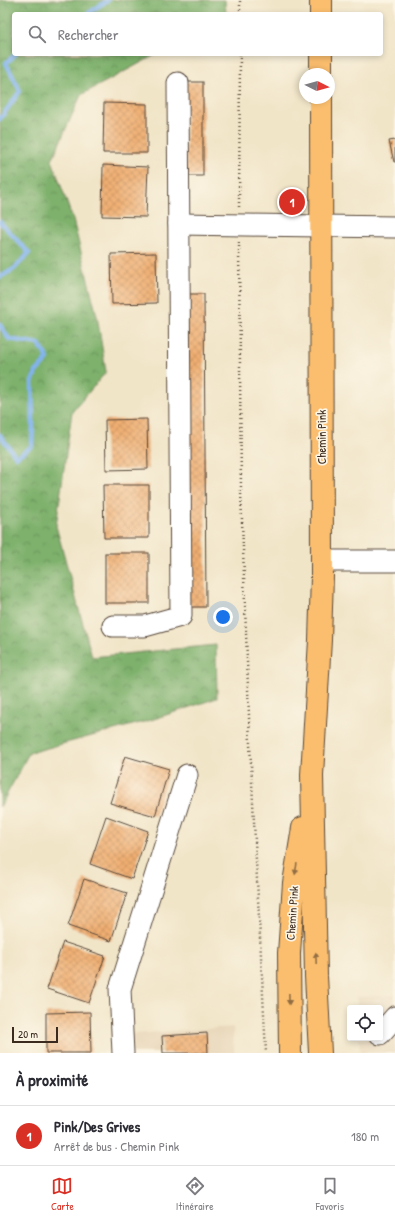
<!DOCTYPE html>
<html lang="fr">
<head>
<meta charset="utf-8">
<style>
  :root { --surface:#fff; --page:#f7f7f7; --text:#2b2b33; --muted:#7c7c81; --line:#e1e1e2; --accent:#d93025 }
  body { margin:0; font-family:"Patrick Hand",sans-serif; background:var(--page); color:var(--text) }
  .controls { position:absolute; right:12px; bottom:12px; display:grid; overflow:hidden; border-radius:4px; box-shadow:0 2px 6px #0003 }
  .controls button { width:36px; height:36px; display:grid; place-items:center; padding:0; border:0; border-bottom:1px solid var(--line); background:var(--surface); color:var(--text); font:20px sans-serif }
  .compass { position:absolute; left:299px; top:68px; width:36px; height:36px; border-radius:50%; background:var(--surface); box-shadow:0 2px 6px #0003; rotate:96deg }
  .scale { position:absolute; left:12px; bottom:10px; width:46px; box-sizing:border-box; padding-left:4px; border:2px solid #3b2a1e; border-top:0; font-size:11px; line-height:14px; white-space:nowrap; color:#3b2a1e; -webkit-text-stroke:3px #fcf5e5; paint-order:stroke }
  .you { position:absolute; left:223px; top:617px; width:14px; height:14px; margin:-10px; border:3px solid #fff; border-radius:50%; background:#1a73e8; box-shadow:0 0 0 6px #1a73e833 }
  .badge { display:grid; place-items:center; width:26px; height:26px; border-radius:50%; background:var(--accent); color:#fff; font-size:13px; font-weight:700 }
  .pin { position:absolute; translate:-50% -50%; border:2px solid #fff; box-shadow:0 1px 4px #0006 }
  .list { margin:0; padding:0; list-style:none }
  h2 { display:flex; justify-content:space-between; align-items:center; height:52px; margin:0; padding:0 16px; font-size:17px }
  h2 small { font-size:13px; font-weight:400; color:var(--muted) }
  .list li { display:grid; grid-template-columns:26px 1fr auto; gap:12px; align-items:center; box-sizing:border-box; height:60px; padding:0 16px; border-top:1px solid var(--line) }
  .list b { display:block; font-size:15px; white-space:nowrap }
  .list p { margin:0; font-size:13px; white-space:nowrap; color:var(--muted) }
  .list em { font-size:13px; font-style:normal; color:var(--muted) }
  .icon { flex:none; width:22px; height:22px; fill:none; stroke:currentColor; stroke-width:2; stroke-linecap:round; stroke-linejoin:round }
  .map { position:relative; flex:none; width:395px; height:1053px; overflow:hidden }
  .search { position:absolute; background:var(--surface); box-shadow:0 2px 6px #0003; left:12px; right:12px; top:12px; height:44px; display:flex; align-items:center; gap:10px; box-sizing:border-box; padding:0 14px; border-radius:4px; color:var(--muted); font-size:15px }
  .sheet { height:112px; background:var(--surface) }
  nav { display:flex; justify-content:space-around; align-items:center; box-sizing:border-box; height:56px; border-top:1px solid var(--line); background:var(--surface); font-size:11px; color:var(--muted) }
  nav a { display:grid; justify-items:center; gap:2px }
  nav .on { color:var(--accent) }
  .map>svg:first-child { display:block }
  .built { fill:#e7d5b7 }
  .forest { fill:url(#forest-crowns); stroke:#5c6e45 }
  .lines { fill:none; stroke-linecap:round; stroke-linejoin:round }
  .stream { stroke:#82b4ee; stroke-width:4.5 }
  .building { fill:url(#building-cross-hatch) }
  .minor-casing { stroke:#564638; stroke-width:23 }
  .major-casing { stroke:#564638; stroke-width:24 }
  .path { stroke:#564638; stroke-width:2.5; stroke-dasharray:1 3; stroke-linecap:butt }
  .minor { stroke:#fff; stroke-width:21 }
  .major { stroke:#fbbe6e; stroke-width:22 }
  .oneway { fill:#916d42 }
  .labels { text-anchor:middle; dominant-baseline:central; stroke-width:3.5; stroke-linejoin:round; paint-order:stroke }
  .street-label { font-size:12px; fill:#3b2a1e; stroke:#fcf5e5 }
</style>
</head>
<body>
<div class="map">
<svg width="395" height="1053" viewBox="0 0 395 1053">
  <defs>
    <pattern id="forest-crowns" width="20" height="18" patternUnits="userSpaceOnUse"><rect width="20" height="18" fill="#7eb16c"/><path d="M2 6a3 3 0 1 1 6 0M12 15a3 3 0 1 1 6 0" fill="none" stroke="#689058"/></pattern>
    <pattern id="building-cross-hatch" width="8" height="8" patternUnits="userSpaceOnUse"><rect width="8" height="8" fill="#f0af72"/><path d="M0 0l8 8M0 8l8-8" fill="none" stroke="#c48f5d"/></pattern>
  </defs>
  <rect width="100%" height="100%" fill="#fcf5e5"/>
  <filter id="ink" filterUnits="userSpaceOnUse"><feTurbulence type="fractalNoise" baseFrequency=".025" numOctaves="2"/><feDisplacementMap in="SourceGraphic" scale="8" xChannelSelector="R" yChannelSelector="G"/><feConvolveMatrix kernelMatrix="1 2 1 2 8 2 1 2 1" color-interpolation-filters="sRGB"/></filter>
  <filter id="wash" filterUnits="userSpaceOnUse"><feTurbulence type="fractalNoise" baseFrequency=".012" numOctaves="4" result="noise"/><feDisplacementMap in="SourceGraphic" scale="16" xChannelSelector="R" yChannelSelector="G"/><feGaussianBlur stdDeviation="0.9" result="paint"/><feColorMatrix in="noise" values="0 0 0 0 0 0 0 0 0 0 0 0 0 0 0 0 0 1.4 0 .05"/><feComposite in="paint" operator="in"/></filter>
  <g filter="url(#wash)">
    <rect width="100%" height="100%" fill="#f1e5c8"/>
    <g class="built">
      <path d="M395,995V1053H360L359,1038H380V1008H357V997Z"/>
      <path d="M233,1027L234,1053H132L131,1034Z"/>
    </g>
    <path class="forest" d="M0,0H225L226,14H14V54H157L81,95L52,160L73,220L97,316L106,372L72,412L56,526L92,657L216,645L217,698L151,720L29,753L0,807Z"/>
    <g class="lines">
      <g class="stream">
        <path d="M87,14L108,0"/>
        <path d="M0,119L20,91L6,63L16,54"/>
        <path d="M0,222L29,253L14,269L0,277"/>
        <path d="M0,325L9,339L39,344L48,359L36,372L32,382L33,425L32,446L16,457L0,435"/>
      </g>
    </g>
    <g id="blocks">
      <g class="building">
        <rect x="186" y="82" width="17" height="94"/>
        <path d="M104,103L147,104V153H103Z"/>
        <path d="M395,140V162H394L389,141Z"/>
        <path d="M103,165L148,167L146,217L102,216Z"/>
        <path d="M156,253L157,303L112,304L111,254Z"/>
        <path d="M186,294H204L206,607H188Z"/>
        <path d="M147,419L148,469L106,470L105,420Z"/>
        <path d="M103,485H149V538H104Z"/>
        <rect x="105" y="553" width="44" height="50"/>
        <path d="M125,756L169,769L155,816L110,803Z"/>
        <path d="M106,816L148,831L132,879L90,864Z"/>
        <path d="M84,879L127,893L111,941L68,926Z"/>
        <path d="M63,942L105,956L89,1003L47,989Z"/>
        <path d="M90,1012L91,1053H46V1013Z"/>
        <path d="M207,1033L208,1053H163L162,1036Z"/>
      </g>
    </g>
  </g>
  <g filter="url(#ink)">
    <use href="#blocks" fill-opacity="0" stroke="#564638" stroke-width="1"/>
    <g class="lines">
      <defs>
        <g id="minor">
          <path d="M179,224L395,227"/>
          <path d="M322,561H395"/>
          <path d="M113,626H145L181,616L178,83"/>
          <path d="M380,1034L395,1017"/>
          <path d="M123,1053L120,989L187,775"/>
        </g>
        <g id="major">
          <path d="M321,0V14"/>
          <path d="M321,54V74"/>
          <path d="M290,1053L289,953L294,883L303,828"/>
          <path d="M320,1053L316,976L312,775L320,640L322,576L321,98"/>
        </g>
      </defs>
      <use href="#minor" class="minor-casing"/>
      <use href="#major" class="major-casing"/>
      <g class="path">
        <path d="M240,14V0"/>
        <path d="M239,207L240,54"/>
        <path d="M239,242L241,492L250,744L266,1053"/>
      </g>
      <use href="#minor" class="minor"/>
      <use href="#major" class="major"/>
    </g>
    <defs><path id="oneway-solid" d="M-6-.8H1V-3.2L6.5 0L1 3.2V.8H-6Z"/></defs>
    <g class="oneway">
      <use href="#oneway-solid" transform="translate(296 869) rotate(99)"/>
      <use href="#oneway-solid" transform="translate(316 958) rotate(-92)"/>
      <use href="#oneway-solid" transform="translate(289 999) rotate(89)"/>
    </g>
  </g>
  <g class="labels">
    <g class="street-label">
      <text transform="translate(321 437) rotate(-90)">Chemin Pink</text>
      <text transform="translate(292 913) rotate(-86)">Chemin Pink</text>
    </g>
  </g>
</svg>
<div class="controls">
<button><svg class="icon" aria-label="locate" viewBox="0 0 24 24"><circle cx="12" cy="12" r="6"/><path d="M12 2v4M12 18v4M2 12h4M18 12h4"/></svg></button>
</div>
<svg class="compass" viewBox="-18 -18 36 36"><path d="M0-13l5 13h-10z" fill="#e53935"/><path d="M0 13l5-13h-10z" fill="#7c7c81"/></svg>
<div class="scale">20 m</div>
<div class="you"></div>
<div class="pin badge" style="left:292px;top:202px">1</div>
<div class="search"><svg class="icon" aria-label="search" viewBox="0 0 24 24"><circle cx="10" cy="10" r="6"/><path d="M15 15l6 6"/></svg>Rechercher</div>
</div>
<section class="sheet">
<h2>À proximité<small></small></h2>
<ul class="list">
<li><span class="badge">1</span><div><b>Pink/Des Grives</b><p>Arrêt de bus · Chemin Pink</p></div><em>180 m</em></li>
</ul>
</section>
<nav>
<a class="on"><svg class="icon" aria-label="map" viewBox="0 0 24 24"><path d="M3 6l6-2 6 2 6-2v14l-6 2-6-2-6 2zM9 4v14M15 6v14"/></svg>Carte</a>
<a><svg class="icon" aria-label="directions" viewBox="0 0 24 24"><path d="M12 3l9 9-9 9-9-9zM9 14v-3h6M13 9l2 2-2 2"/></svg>Itinéraire</a>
<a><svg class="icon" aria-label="saved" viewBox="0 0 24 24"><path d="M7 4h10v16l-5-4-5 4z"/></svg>Favoris</a>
</nav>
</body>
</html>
